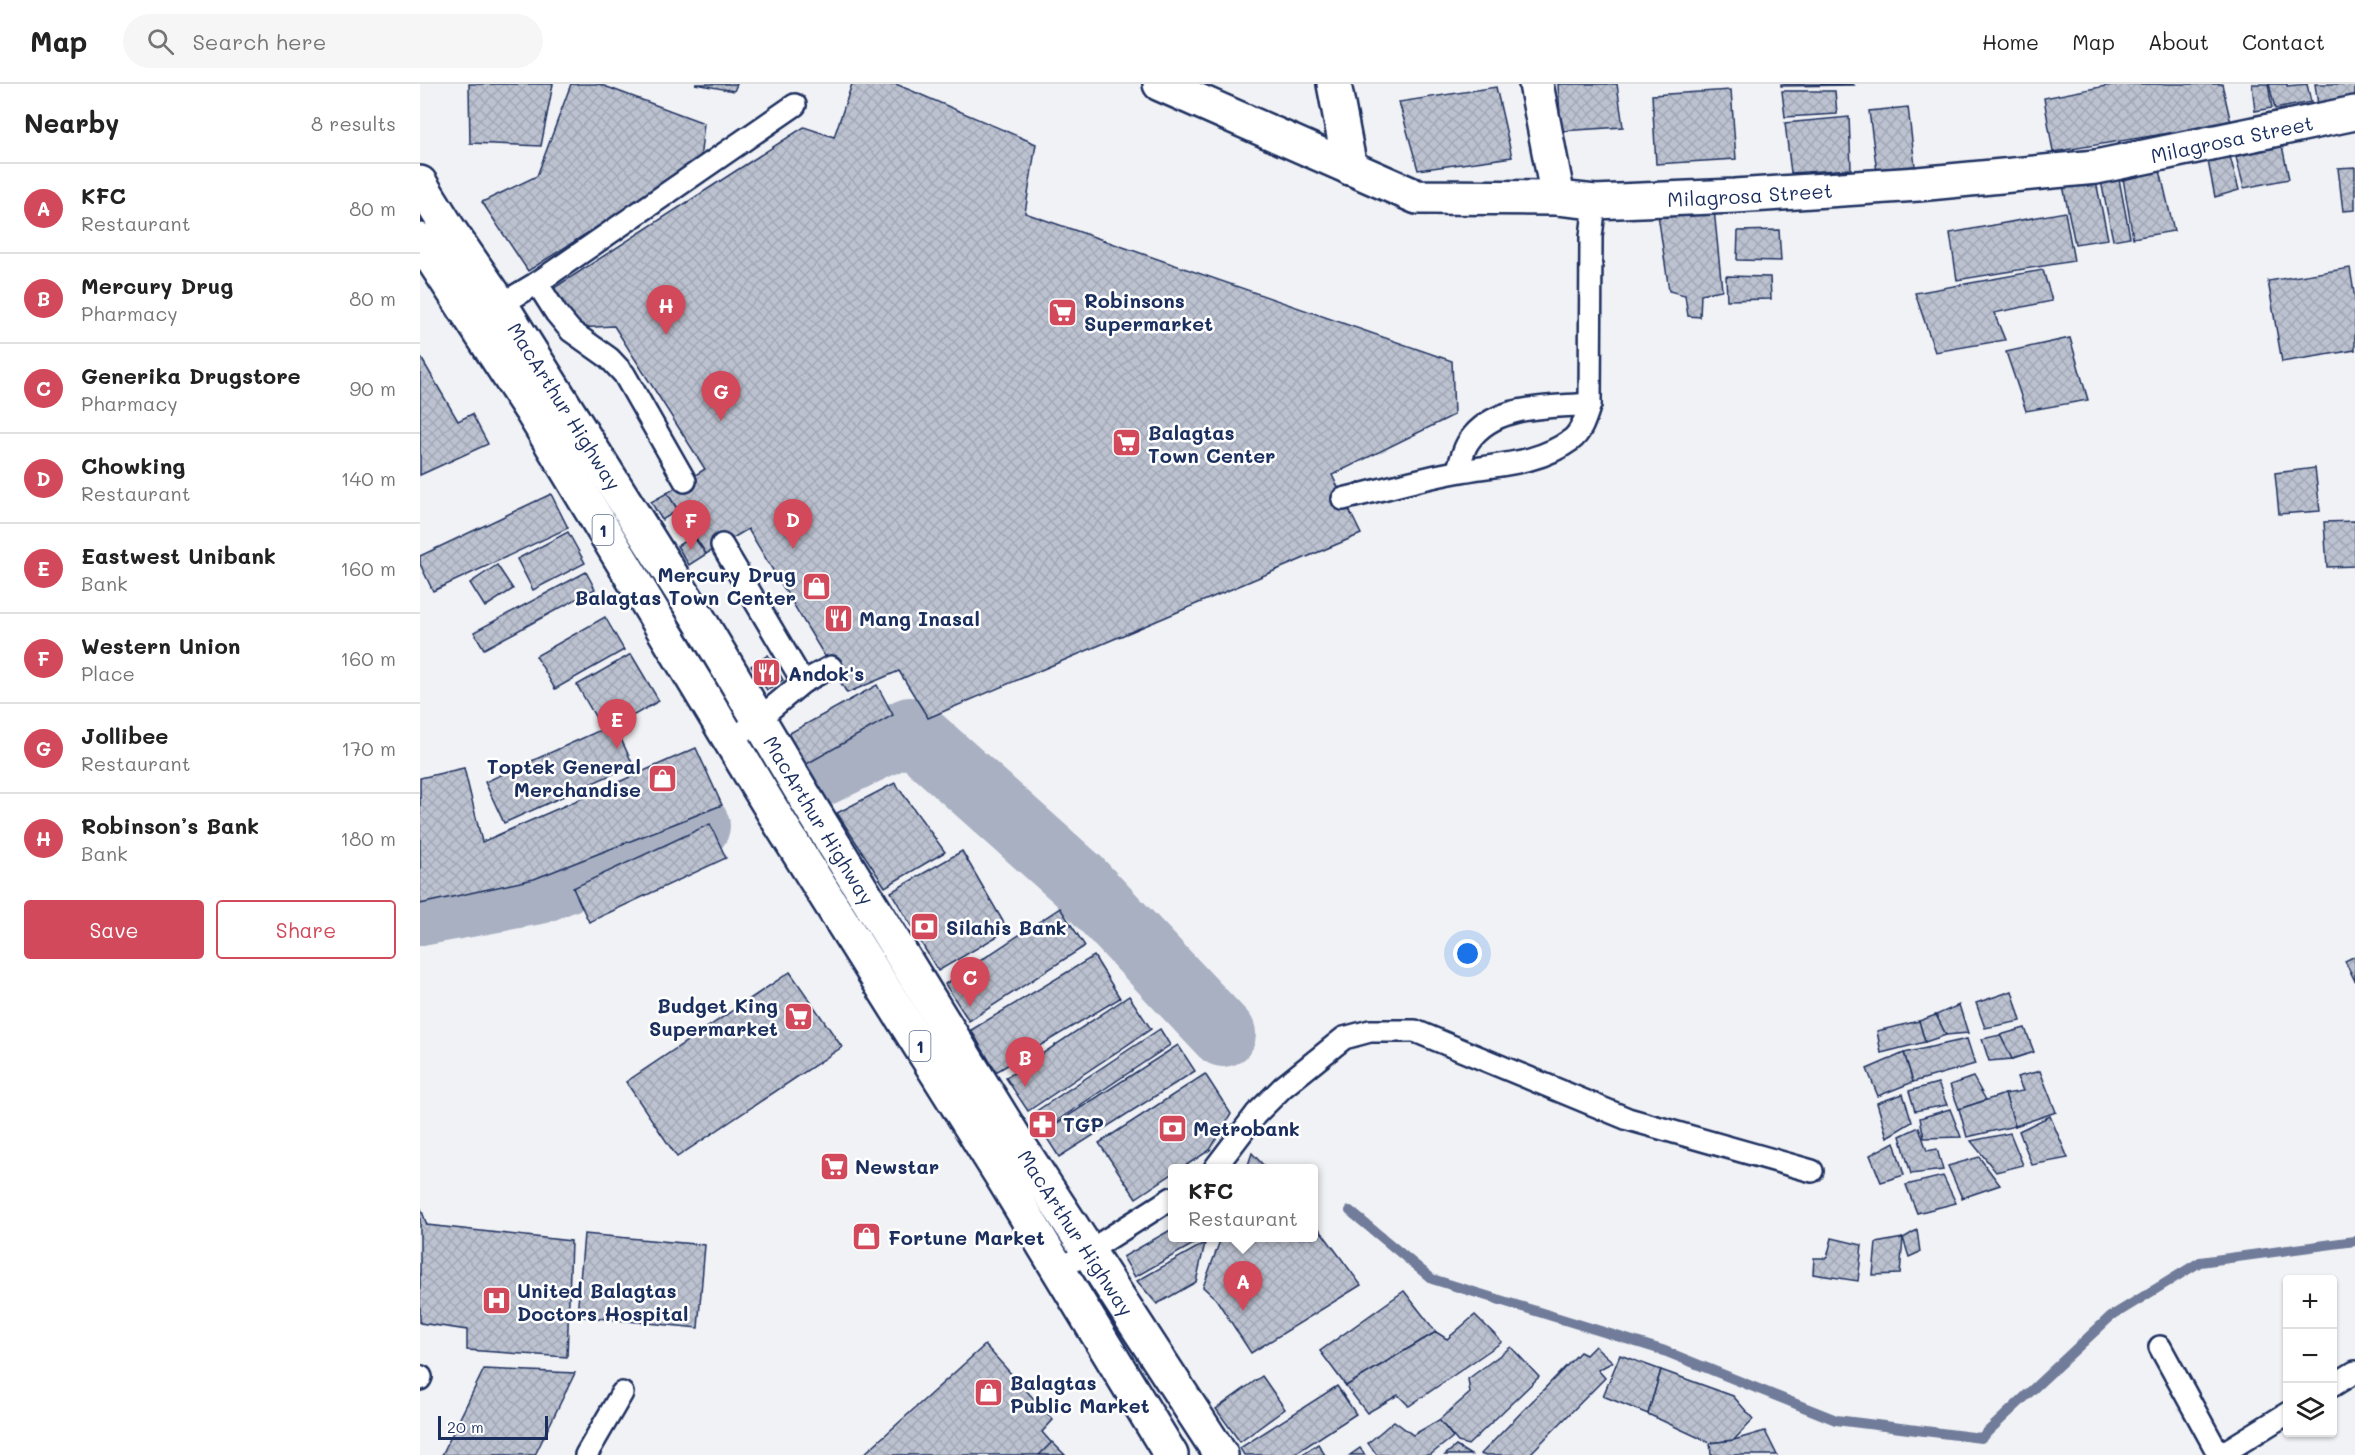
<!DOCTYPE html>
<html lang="en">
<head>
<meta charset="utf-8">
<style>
  :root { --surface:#fff; --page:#f6f6f6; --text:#222; --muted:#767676; --line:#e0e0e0; --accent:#d1495b }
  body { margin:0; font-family:Mali,sans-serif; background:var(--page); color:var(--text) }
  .controls { position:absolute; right:18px; bottom:18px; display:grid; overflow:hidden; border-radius:6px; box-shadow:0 2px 4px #0004 }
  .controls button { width:54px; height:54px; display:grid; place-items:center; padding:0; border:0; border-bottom:2px solid var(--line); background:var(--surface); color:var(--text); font:30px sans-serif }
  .scale { position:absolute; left:18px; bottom:15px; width:110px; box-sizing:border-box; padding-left:6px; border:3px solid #1b2f5e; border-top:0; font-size:16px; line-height:21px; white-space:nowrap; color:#1b2f5e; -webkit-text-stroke:4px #fff; paint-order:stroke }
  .you { position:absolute; left:1048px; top:870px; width:21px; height:21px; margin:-15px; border:4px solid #fff; border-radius:50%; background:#1a73e8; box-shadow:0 0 0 9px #1a73e833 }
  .badge { display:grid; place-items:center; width:39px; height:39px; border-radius:50%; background:var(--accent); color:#fff; font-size:20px; font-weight:700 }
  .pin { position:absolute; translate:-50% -50px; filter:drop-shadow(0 2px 3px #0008) }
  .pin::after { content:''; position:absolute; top:32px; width:21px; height:18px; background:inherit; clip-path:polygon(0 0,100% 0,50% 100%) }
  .popup { position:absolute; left:748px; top:1080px; width:150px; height:78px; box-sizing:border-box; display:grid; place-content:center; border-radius:6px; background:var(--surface); filter:drop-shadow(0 2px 4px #0005); font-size:20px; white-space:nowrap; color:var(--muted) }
  .popup b { font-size:22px; color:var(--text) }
  .popup::after { content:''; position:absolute; left:50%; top:100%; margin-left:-12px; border:12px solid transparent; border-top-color:var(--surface) }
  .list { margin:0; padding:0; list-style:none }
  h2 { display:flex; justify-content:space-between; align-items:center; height:78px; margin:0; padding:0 24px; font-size:26px }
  h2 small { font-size:20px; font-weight:400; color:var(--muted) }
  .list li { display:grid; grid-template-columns:39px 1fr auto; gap:18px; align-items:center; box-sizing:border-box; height:90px; padding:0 24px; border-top:2px solid var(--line) }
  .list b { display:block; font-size:22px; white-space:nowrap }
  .list p { margin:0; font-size:20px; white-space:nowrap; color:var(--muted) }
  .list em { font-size:20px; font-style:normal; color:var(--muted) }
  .actions { display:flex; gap:12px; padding:18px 24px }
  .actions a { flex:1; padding:14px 0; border:2px solid var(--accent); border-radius:6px; text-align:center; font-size:21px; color:var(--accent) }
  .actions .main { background:var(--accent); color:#fff }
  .icon { flex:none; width:33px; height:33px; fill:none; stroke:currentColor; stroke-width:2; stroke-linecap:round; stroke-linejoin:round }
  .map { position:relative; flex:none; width:1935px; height:1371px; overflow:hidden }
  header { display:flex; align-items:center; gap:36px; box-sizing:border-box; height:84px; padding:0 30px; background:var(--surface); border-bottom:2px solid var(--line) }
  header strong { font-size:28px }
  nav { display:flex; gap:33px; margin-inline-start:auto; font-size:21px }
  .search { width:420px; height:54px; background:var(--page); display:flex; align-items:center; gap:15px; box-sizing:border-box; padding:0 21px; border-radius:33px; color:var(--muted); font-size:22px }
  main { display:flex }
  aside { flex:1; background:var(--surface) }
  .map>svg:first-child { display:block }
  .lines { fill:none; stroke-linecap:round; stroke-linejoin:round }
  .stream { stroke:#707c9a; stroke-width:10 }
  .river { stroke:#a8b0c2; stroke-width:66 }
  .building { fill:url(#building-cross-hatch); stroke:#1b2f5e; stroke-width:1.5 }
  .lane-casing { stroke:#1b2f5e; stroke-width:26 }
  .street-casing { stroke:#1b2f5e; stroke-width:38 }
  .highway-casing { stroke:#1b2f5e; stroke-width:38 }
  .lane { stroke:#fff; stroke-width:21 }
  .street { stroke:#fff; stroke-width:33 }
  .highway { stroke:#fff; stroke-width:33 }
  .labels { text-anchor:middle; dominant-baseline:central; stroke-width:5; stroke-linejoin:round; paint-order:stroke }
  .shield { fill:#fff; stroke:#5f6d8e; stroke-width:1.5 }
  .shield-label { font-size:18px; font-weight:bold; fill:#1b2f5e }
  .street-label { font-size:20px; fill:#1b2f5e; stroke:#fff }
  .poi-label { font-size:20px; font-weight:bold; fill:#1b2f5e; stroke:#fff; text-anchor:start }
</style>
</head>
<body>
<header>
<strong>Map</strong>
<div class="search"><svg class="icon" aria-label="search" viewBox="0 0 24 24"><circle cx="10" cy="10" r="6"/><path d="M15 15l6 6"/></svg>Search here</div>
<nav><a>Home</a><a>Map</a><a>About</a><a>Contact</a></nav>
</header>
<main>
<aside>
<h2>Nearby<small>8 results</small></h2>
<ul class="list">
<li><span class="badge">A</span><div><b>KFC</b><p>Restaurant</p></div><em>80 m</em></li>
<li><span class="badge">B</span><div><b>Mercury Drug</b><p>Pharmacy</p></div><em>80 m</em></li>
<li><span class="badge">C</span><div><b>Generika Drugstore</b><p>Pharmacy</p></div><em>90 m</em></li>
<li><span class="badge">D</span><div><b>Chowking</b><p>Restaurant</p></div><em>140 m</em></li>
<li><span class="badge">E</span><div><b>Eastwest Unibank</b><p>Bank</p></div><em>160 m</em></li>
<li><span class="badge">F</span><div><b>Western Union</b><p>Place</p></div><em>160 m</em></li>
<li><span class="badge">G</span><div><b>Jollibee</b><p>Restaurant</p></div><em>170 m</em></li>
<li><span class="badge">H</span><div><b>Robinson’s Bank</b><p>Bank</p></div><em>180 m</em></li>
</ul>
<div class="actions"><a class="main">Save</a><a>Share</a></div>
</aside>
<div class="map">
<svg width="1935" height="1371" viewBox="0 0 1935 1371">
  <defs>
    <pattern id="building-cross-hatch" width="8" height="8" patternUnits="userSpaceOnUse" patternTransform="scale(1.5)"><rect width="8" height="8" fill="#bcc2d0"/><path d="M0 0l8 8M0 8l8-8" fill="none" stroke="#a1a7b5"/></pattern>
  </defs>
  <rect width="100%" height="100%" fill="#f1f2f5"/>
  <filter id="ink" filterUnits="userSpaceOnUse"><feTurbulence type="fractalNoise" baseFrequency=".0167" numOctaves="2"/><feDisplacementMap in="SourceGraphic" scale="12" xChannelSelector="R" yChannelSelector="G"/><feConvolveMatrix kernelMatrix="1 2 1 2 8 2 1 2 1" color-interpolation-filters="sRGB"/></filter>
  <g filter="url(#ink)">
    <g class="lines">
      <path class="stream" d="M930,1127L1012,1195L1242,1266L1416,1336L1561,1354L1690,1233L1780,1178L1935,1157"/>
      <g class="river">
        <path d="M402,689L490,646L658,796L803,950"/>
        <path d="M0,829L119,807L277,742"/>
      </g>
    </g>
    <g class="building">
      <path d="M49,0H133L121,62L50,59Z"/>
      <path d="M151,0H179L284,39L280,77L108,187L62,118L117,92Z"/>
      <path d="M275,0H317L314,7Z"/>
      <path d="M432,0H476L616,60L605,129L1032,277L1034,331L912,391L941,450L508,634L479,587L427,609L328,445L286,470L247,409L285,385L194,242L158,244L134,204L384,43L414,53Z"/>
      <path d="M1138,0H1197L1203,43L1141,47Z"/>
      <path d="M1361,0H1433L1434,1L1361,2Z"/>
      <path d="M1696,0H1802L1811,39L1633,68L1624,14Z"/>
      <path d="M1832,0H1848L1852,24L1835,27Z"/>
      <path d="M1849,0H1867V2L1887,0L1891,18L1855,25Z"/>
      <path d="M1895,0H1935V16L1898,21Z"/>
      <path d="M1076,3L1092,73L998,86L979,18Z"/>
      <path d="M1311,6L1316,75L1236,80L1232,11Z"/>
      <path d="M1362,7H1415L1417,30L1365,33Z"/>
      <path d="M1488,23L1495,82L1457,88L1449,27Z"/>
      <path d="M1429,33L1431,85L1371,89L1365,39Z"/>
      <path d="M1861,57L1869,95L1824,104L1814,65Z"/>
      <path d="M1809,69L1819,106L1795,113L1787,72Z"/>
      <path d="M1739,82L1754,147L1713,154L1702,88Z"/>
      <path d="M1935,83V126L1923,127L1918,84Z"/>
      <path d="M1698,90L1710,153L1693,156L1680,92Z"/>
      <path d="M1675,93L1688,155L1655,160L1642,97Z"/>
      <path d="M1294,125L1302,206L1281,210L1280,233L1268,232L1265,211L1249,207L1238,130Z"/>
      <path d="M1645,128L1654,177L1537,196L1530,149Z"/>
      <path d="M1359,146L1361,177L1317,176L1318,147Z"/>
      <path d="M1930,184L1935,215V266L1862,278L1848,197Z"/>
      <path d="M1623,186L1632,217L1574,229L1585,256L1515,268L1495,209Z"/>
      <path d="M1306,192L1350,193L1351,215L1307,216Z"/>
      <path d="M1650,254L1668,316L1606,327L1586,268Z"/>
      <path d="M0,272L38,337L52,330L68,360L0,391Z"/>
      <path d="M1895,384L1900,427L1859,430L1855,389Z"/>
      <path d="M247,409L258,426L242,436L231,418Z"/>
      <path d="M131,410L148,444L13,507L0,480V472Z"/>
      <path d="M1935,437V482L1907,483L1904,438Z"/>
      <path d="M148,448L165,479L113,506L97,475Z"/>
      <path d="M273,452L286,470L269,481L257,462Z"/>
      <path d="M77,481L93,505L65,523L50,499Z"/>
      <path d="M166,488L175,505L64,565L54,548Z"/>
      <path d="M185,533L204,566L135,605L116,572Z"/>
      <path d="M211,570L239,617L184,648L157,601Z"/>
      <path d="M348,571L363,596L347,606L331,582Z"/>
      <path d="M457,601L473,631L385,681L368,650Z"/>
      <path d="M194,640L213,681L84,739L65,698Z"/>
      <path d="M276,664L302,721L114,795L0,820V694L44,684L62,758Z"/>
      <path d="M475,699L525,768L465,803L417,729Z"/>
      <path d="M290,740L306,774L169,838L153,804Z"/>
      <path d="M542,767L588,846L518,887L471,808Z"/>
      <path d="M640,824L665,862L549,937L525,900Z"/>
      <path d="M674,872L700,914L576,988L551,946Z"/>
      <path d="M1935,872V897L1925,877Z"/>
      <path d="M370,888L422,963L257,1073L206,998Z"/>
      <path d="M1592,907L1601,937L1565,944L1556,919Z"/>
      <path d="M709,912L731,945L608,1027L586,994Z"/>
      <path d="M1539,921L1548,949L1526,951L1516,931Z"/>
      <path d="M1516,931L1526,951L1505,958L1499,937Z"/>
      <path d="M1499,937L1505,958L1461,969L1457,947Z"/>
      <path d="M1605,944L1614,968L1592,975L1580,951Z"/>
      <path d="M740,945L750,961L623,1046L612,1030Z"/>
      <path d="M1580,951L1592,975L1569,977L1562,955Z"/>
      <path d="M1547,955L1555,980L1493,998L1484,969Z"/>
      <path d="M758,961L775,987L639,1073L623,1048Z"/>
      <path d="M1484,969L1493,998L1458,1012L1447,985Z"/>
      <path d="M1620,987L1636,1028L1595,1042L1585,1010L1603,1007L1597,993Z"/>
      <path d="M785,990L811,1030L790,1066L762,1084H752V1090L716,1114L679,1059Z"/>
      <path d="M1553,993L1566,1016L1539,1025L1530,1001Z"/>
      <path d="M1518,999L1527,1021L1495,1027L1489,1007Z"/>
      <path d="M1483,1010L1492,1038L1467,1053L1457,1019Z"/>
      <path d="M1585,1010L1595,1042L1547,1053L1539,1025Z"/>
      <path d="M1530,1025L1541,1053L1504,1054L1500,1034Z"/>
      <path d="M1630,1032L1648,1074L1612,1081L1599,1047Z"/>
      <path d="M1499,1043L1507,1067L1517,1065L1523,1086L1491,1090L1480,1052Z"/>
      <path d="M1590,1049L1603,1081L1576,1088L1551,1057Z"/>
      <path d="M1474,1058L1484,1091L1461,1098L1450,1071Z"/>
      <path d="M832,1069L846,1084H827Z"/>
      <path d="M1559,1073L1580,1101L1542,1114L1528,1082Z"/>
      <path d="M1523,1092L1536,1119L1497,1129L1486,1101Z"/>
      <path d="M0,1122L7,1141L151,1157L147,1273L47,1266V1246L0,1239Z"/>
      <path d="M894,1138L941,1201L831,1269L796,1215L783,1203L801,1154H894Z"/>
      <path d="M752,1145V1154H784L715,1193L703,1173Z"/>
      <path d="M1497,1146L1500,1168L1489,1173L1483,1154Z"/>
      <path d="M164,1150L285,1161L278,1244L157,1232Z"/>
      <path d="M1412,1154L1442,1161L1438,1197L1393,1190L1394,1174H1407Z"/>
      <path d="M1483,1154L1480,1190L1453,1191L1456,1159Z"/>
      <path d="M785,1159L776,1198L737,1220L717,1197Z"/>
      <path d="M984,1207L1016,1248L926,1302L900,1267Z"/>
      <path d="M1055,1231L1082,1258L989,1322L978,1311L947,1329L926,1302L1016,1248L1027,1255Z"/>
      <path d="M565,1261L633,1336L622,1348L636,1364L628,1371H443Z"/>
      <path d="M1175,1262L1193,1278L1178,1286L1185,1294L1109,1371H1062L1061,1370L1160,1268L1166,1271Z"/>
      <path d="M1091,1263L1119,1293L1048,1361L1038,1358L1019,1336L1050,1309L1048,1295Z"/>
      <path d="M1200,1271L1241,1286L1228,1330L1183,1312Z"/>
      <path d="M64,1285L155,1289L115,1371H22Z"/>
      <path d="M1241,1286L1313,1312L1333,1335L1314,1356L1290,1359L1228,1330Z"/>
      <path d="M842,1292L865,1325L820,1358L796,1325Z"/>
      <path d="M917,1302L936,1330L873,1371H824L820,1364Z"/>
      <path d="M1019,1336L1033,1353L1010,1371H957L948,1359L974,1337L993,1351Z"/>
      <path d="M1345,1347L1357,1371H1291L1290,1359L1314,1356Z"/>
      <path d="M632,1358L645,1371H619Z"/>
      <path d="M898,1360L905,1371H881Z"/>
      <path d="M1036,1362L1051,1371H1025Z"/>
      <path d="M940,1364L945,1371H930Z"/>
    </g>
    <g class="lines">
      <defs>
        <g id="lane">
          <path d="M117,199L375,21"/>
          <path d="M70,227L117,199L136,229L151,247L189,274L204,290L265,397"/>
          <path d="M1037,387C1041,378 1043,365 1049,357C1075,319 1129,324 1170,320"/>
          <path d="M923,415C961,406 998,395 1036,388C1076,380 1117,381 1151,356C1162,348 1166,332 1170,320L1171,153L1175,118"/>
          <path d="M302,461L383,598"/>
          <path d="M312,657L383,598L411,583"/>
          <path d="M795,1084L836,1030L863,1003L924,954L950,947H995L1208,1035L1392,1087"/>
          <path d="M639,1186L752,1114"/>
          <path d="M1740,1263L1799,1371"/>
          <path d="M0,1295L1,1293"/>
          <path d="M1912,1302L1935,1288"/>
          <path d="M166,1371L202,1309"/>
          <path d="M1800,1371L1868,1329"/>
        </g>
        <g id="street">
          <path id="s1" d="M740,0L997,113L1138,114L1175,118L1315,112L1498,100L1676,83L1935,29"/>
          <path d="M914,0L930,84"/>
          <path d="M1116,0L1138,114"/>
        </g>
        <g id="highway">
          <path id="s2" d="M0,99L28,144L81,221L277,532L392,725L599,1061L801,1371"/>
          <path d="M0,156L111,326L360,739L581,1091L751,1371"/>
        </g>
      </defs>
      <use href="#lane" class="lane-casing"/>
      <use href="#street" class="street-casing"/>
      <use href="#highway" class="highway-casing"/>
      <use href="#lane" class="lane"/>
      <use href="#street" class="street"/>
      <use href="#highway" class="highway"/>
    </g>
  </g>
  <defs>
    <symbol id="supermarket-square" viewBox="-11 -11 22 22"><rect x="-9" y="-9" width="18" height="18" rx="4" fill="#d1495b" stroke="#fff"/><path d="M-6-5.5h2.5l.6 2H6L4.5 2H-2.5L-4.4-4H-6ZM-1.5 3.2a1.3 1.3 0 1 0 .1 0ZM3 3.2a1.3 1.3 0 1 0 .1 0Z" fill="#fff"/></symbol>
    <symbol id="shop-square" viewBox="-11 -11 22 22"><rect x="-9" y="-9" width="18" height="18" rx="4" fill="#d1495b" stroke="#fff"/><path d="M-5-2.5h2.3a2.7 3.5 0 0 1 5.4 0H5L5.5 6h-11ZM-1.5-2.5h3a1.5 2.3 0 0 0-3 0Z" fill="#fff"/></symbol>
    <symbol id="restaurant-square" viewBox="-11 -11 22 22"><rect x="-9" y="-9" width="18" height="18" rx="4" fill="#d1495b" stroke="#fff"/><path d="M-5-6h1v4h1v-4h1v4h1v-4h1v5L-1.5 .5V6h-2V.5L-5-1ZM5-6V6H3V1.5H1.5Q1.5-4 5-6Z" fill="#fff"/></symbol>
    <symbol id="bank-square" viewBox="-11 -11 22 22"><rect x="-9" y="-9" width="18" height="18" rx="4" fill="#d1495b" stroke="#fff"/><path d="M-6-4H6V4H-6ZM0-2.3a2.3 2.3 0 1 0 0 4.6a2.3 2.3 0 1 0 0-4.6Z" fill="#fff"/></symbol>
    <symbol id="pharmacy-square" viewBox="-11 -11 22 22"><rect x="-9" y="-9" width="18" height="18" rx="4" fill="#d1495b" stroke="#fff"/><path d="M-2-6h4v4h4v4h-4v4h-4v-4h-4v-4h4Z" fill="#fff"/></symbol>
    <symbol id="hospital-square" viewBox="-11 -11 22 22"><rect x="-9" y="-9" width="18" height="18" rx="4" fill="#d1495b" stroke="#fff"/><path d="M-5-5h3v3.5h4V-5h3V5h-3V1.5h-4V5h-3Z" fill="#fff"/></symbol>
  </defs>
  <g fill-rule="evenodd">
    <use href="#supermarket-square" x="626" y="212" width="33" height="33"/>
    <use href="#supermarket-square" x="690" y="342" width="33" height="33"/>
    <use href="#shop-square" x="380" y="486" width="33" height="33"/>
    <use href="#restaurant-square" x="402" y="518" width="33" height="33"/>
    <use href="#restaurant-square" x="330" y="572" width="33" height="33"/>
    <use href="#shop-square" x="226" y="678" width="33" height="33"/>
    <use href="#bank-square" x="488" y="826" width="33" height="33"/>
    <use href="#supermarket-square" x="362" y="916" width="33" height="33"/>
    <use href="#pharmacy-square" x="606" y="1024" width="33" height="33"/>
    <use href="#bank-square" x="736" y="1028" width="33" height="33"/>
    <use href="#supermarket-square" x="398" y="1066" width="33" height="33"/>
    <use href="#shop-square" x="430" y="1136" width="33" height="33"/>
    <use href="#hospital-square" x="60" y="1200" width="33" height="33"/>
    <use href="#shop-square" x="552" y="1292" width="33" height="33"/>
  </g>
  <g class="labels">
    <g class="shield">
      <rect x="172.5" y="431" width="21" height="30" rx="4.5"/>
      <rect x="489.5" y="947" width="21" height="30" rx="4.5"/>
    </g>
    <g class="shield-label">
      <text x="183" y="446">1</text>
      <text x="500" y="962">1</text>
    </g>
    <g class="street-label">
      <text stroke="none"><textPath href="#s1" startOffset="1100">Milagrosa Street</textPath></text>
      <text stroke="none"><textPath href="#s1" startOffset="614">Milagrosa Street</textPath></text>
      <text stroke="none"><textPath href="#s2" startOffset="266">MacArthur Highway</textPath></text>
      <text stroke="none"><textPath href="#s2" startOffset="752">MacArthur Highway</textPath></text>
      <text stroke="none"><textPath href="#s2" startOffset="1238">MacArthur Highway</textPath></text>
    </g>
    <g class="poi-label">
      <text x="664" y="216">Robinsons<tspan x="664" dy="23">Supermarket</tspan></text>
      <text x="728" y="348">Balagtas<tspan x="728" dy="23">Town Center</tspan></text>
      <text x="376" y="490" text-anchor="end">Mercury Drug<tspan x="376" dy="23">Balagtas Town Center</tspan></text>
      <text x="439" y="534">Mang Inasal</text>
      <text x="368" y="589">Andok's</text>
      <text x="221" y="682" text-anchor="end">Toptek General<tspan x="221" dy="23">Merchandise</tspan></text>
      <text x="526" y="843">Silahis Bank</text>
      <text x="358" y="921" text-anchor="end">Budget King<tspan x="358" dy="23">Supermarket</tspan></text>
      <text x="643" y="1040">TGP</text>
      <text x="773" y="1044">Metrobank</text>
      <text x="435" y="1082">Newstar</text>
      <text x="468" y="1153">Fortune Market</text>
      <text x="97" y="1206">United Balagtas<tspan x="97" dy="23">Doctors Hospital</tspan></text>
      <text x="590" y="1298">Balagtas<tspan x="590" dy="23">Public Market</tspan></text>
    </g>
  </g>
</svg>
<div class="controls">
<button>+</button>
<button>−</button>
<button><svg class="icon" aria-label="layers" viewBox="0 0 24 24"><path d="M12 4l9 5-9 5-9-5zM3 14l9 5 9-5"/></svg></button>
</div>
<div class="scale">20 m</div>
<div class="you"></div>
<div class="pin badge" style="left:823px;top:1227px">A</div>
<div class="popup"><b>KFC</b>Restaurant</div>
<div class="pin badge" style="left:605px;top:1003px">B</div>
<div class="pin badge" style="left:550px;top:923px">C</div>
<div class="pin badge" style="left:373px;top:465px">D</div>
<div class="pin badge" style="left:197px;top:665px">E</div>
<div class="pin badge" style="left:271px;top:466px">F</div>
<div class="pin badge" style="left:301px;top:337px">G</div>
<div class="pin badge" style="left:246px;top:251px">H</div>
</div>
</main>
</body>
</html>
